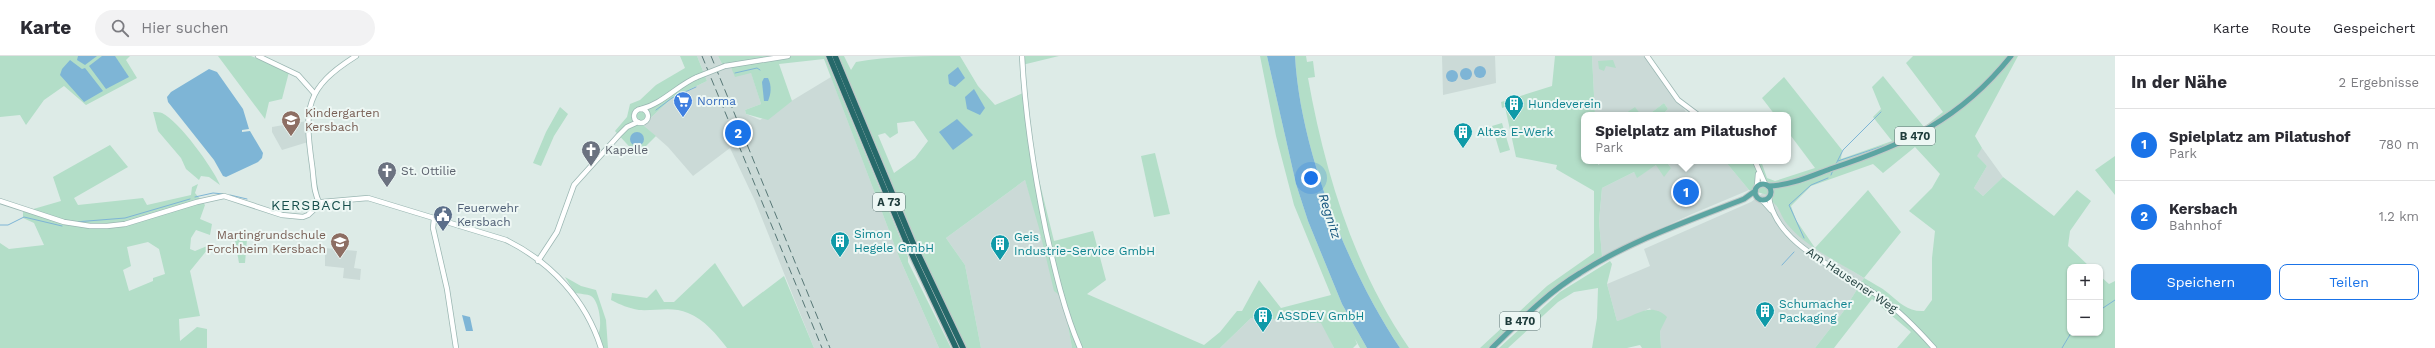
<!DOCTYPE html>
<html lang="de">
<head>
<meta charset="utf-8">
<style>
  :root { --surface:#fff; --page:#f2f2f3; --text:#2b2b33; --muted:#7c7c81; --line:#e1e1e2; --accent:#1a73e8 }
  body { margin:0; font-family:"Work Sans",sans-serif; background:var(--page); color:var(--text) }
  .controls { position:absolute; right:12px; bottom:12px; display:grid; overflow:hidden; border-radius:8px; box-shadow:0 1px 3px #0004 }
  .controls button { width:36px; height:36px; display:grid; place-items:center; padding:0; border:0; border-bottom:1px solid var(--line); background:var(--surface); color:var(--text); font:20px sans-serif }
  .you { position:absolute; left:1311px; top:122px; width:14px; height:14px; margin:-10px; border:3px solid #fff; border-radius:50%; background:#1a73e8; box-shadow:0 0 0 6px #1a73e833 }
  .badge { display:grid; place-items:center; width:26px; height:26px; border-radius:50%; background:var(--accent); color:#fff; font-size:13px; font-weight:700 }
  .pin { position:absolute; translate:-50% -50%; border:2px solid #fff; box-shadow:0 1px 4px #0006 }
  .popup { position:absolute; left:1581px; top:56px; width:210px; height:52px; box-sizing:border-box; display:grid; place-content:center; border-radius:8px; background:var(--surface); filter:drop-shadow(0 1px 3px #0005); font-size:13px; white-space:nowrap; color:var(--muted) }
  .popup b { font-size:15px; color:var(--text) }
  .popup::after { content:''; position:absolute; left:50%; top:100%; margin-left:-8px; border:8px solid transparent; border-top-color:var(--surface) }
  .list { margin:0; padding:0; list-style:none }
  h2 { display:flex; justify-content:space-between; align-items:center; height:52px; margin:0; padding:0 16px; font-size:17px }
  h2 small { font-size:13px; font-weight:400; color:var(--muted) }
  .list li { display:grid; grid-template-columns:26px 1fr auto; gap:12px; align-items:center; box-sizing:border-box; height:72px; padding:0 16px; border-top:1px solid var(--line) }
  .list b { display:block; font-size:15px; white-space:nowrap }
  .list p { margin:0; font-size:13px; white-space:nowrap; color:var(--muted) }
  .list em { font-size:13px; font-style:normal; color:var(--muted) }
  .actions { display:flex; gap:8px; padding:12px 16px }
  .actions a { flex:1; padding:9px 0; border:1px solid var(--accent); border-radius:8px; text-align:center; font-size:14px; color:var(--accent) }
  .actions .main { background:var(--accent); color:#fff }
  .icon { flex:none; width:22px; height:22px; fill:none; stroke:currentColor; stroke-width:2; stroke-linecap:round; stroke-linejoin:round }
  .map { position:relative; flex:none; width:2115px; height:292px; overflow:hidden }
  header { display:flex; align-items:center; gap:24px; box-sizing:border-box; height:56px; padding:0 20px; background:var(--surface); border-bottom:1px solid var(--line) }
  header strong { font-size:19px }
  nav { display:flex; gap:22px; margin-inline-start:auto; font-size:14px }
  .search { width:280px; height:36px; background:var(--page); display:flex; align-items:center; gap:10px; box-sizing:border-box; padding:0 14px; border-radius:22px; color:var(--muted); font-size:15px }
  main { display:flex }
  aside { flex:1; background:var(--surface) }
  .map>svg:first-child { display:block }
  .built { fill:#cbdad7 }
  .green { fill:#b3dec8; fill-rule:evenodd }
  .water { fill:#7eb5d6 }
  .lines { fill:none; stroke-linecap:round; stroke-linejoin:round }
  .stream { stroke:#7eb5d6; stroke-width:1 }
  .secondary-casing { stroke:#9bb7b3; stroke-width:6 }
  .primary-casing { stroke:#c0c8c8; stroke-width:7 }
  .highway-casing { stroke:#c0c8c8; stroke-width:8 }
  .secondary { stroke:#fff; stroke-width:4.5 }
  .primary { stroke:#5ca5a2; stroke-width:5 }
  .highway { stroke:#26696a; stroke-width:5.5 }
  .rail { stroke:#577776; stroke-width:1; stroke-dasharray:8 4; stroke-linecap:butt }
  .secondary-bridge-casing { stroke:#9bb7b3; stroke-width:6; stroke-linecap:butt }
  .secondary-bridge { stroke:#fff; stroke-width:4.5 }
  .labels { text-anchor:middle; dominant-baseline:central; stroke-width:4; stroke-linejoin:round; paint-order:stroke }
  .shield { fill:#edf7f4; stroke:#5b7372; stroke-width:1 }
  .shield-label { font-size:11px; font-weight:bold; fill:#1d3b3a }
  .shop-label { font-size:12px; fill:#366cbe; stroke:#edf7f4; text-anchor:start }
  .culture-label { font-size:12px; fill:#0d838f; stroke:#edf7f4; text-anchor:start }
  .education-label { font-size:12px; fill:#785e54; stroke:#edf7f4; text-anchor:start }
  .worship-label { font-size:12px; fill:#5b616d; stroke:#edf7f4; text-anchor:start }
  .service-label { font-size:12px; fill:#4e5e75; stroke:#edf7f4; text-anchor:start }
  .street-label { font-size:12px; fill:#1d3b3a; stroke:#edf7f4 }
  .water-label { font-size:13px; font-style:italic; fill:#12537c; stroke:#edf7f4 }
  .quarter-label { font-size:14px; letter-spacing:1px; fill:#174f4d; stroke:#edf7f4 }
</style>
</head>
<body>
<header>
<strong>Karte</strong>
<div class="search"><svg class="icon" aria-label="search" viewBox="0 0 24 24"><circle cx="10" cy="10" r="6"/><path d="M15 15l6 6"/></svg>Hier suchen</div>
<nav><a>Karte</a><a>Route</a><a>Gespeichert</a></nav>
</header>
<main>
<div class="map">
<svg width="2115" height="292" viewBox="0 0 2115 292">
  <rect width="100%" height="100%" fill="#ddebe7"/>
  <g class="built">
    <path d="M697,0H718L722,8L751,16L761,48L745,54L746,58L760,64L831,21L899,201L939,292H814L755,145L730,92L693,120L668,91L643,69L672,42L707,25Z"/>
    <path d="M1442,0H1495L1496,27L1443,39Z"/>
    <path d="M1592,0H1648L1688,59H1662L1668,53L1664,47L1648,59H1641L1635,52L1623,59H1595Z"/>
    <path d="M307,65L308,86L282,94L272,76V71Z"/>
    <path d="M1982,92L2003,121L1983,140L1974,132L1987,110L1976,100Z"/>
    <path d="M1666,105H1725L1749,134L1692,158L1602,200L1599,165L1602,132L1634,116L1637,121L1656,109L1671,112Z"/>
    <path d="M1025,124L1063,241L1072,292H981L965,209L946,182Z"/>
    <path d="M1763,137L1772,140L1777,151L1815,192L1864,222L1843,256L1815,292H1661L1660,275L1650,252L1633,261L1617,265L1607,228L1650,210L1644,193L1751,146Z"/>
    <path d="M325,192L357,195L354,212L361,213L360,224L343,222L344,212L325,210Z"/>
    <path d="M1251,262L1322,267L1334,292H1220Z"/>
  </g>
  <g class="green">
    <path d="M0,0H130L126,4L137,22L86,49L64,30L44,44L26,69L20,59L0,61Z"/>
    <path d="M218,0H251L289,16L282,43L269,46L265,63Z"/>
    <path d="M680,0H697L707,25L672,42L643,69L656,80L637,99L615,75L627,61L630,48L640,44L656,29L685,12Z"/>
    <path d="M718,0H825L908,201V206L951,292H939L899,201L824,3L779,8L792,45L768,64L746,58L745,54L761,48L751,17L735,21L730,9L722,8Z"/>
    <path d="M839,0H844L851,14L856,6C889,0 925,0 960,0L978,30L995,49L1023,37L1028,79L1054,185L1093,175L1106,224L1087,238L1204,289L1220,276L1237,255H1242L1259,224L1281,252L1331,239L1294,149L1276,80L1260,0H1267L1296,128L1308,165L1342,248L1367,292H1360L1355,283L1357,288L1353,292H1334L1321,267L1251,262L1220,292H1072L1063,242L1054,235L1039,172L1025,124L946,182L965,209L981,292H966L921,197ZM914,65L928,85L915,102L894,117L878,79L885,77L890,82L898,77L897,67Z"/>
    <path d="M1022,0H1059L1022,9Z"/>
    <path d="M1295,0H1306L1307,6L1313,5L1315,21L1308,22C1325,117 1354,212 1409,292H1400C1348,215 1300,93 1295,0Z"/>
    <path d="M1555,0H1592L1595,59H1584V105H1598V109L1606,105H1666L1671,112L1664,121L1656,109L1637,122L1634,116L1602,132L1599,165L1602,200L1548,236L1488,292H1480L1547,230L1594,197V135L1556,113L1557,109L1516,101L1505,51L1502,52L1501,46L1552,30Z"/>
    <path d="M1913,0H2018L1975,80L1982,92L1977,100L1987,110L1974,132L1983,140L2003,121L2054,160L2077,134L2091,145L2070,175L2068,190L2090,211H2070V277H2100V220L2109,228L2115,225V292H1897L1911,276L1872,243L1834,292H1815L1843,256L1864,222C1838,206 1806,191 1787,168C1781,161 1779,149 1771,145L1772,140L1749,134L1725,105H1761L1767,122L1775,125L1815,112L1788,76V59H1775L1762,42L1784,21L1842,94L1841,103L1892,85L1873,61L1881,53L1872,31L1883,20L1924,71L1943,56L1906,7ZM1915,91L1940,118L1932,132L1909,155L1935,175L1932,202V244L1924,255C1908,256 1900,247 1888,237C1881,231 1872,227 1864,222L1901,176L1868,134L1815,192L1796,164L1791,150L1811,130L1873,108L1883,117Z"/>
    <path d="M1613,4L1616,12L1606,10L1604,15L1599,13L1598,5Z"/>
    <path d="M1664,47L1668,53L1662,59H1648Z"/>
    <path d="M560,51L568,58L554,80L541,110L533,107L546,76Z"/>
    <path d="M1635,51L1641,59H1623Z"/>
    <path d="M153,56C156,56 160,56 162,57C179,65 213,112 220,129L209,121L201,120L199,124L186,113L181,102L158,75Z"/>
    <path d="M1502,67L1510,94L1500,97L1492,70Z"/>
    <path d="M110,89L128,111L74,142L78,149L143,142L147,149L191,139L192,131L198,128L195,137L205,149L200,163L212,168L210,179L196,174L191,182L190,193L195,195L212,188L190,215L200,260L179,263L180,285L197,271L207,273V292H0V187L9,193L44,189L34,167L23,162V156L61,145L53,121ZM148,186L159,193L165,218L153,222V225L129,235L123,214L131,210L127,191Z"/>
    <path d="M1155,97L1170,158L1154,161L1141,100Z"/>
    <path d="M2115,100V139L2095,114Z"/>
    <path d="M1685,124L1697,140L1686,148L1675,132Z"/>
    <path d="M234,179L244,180L247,183L245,207H239Z"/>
    <path d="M1610,205L1612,208L1607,228L1617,265C1637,260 1650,245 1667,261L1660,275L1661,292H1642L1640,289L1627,292H1592L1597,262L1598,232L1574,236L1558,246L1508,292H1499L1560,236Z"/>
    <path d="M715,207L743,251L784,220L814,292H727C717,279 704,263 688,257C673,250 656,255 639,254C628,252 621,249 611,244L612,237L647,242L656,233L664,246H674Z"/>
    <path d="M565,221L581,230L596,234L606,264L608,292H603L598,278C603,271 599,244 591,240C587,238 580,238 575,237Z"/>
  </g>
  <g class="water">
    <path d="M78,0H97L85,9L77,4Z"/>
    <path d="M102,0H115L129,21L106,33L89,10Z"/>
    <path d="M1267,0H1295C1300,93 1348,215 1400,292H1367L1342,248L1308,165L1296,128Z"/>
    <path d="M70,4L82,13L85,12L103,35L84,46L60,19L62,13Z"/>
    <circle cx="1480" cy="16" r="6"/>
    <path d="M958,11L965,22L955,31L949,28L948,19Z"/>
    <circle cx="1466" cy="18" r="6"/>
    <path d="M209,13L217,16L243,53L249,73L242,74V76L250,75L263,97L262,102L258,106L226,121L223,120L214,104L168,46L167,41L171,36Z"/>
    <circle cx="1452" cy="20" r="6"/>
    <path d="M764,22H768C772,30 771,38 768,45H764L762,26Z"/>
    <path d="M974,33L985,52L980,59L967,53L965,41Z"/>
    <path d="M957,63L973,79L953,94L939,76Z"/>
    <circle cx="637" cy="83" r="7"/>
    <path d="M462,259L470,261L473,275H466Z"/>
  </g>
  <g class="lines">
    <g class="stream">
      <path d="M735,17L757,12L760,14"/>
      <path d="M656,54L672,42L696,31"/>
      <path d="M1838,105L1883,90"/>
      <path d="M1836,108L1843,94L1881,56"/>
      <path d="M1831,119L1833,114"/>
      <path d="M230,139L247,143"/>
      <path d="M195,141L213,137L224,138"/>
      <path d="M75,166L125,162L190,143"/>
      <path d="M0,169H8L24,161L62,170"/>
      <path d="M1804,182L1789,149L1811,129L1828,122"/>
      <path d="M1782,209L1794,196"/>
      <path d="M2100,254L2115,244"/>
      <path d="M2062,292L2071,277"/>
    </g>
    <defs>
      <g id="secondary">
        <path d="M258,0L298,19L314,37"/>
        <path d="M1022,0C1025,59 1034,117 1046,175C1055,215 1064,255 1080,292"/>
        <path d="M1647,0L1678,44L1698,59"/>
        <path d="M725,10L788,0"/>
        <path d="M641,53C662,48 678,29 697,21"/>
        <circle cx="641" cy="60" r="7"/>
        <path d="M1755,105L1765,128"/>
        <path d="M1757,130L1758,118"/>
        <path d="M1769,142C1777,191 1845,215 1881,242C1901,256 1918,274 1934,292"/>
        <path d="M1762,144L1771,154"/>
        <path d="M0,145L64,166L90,170H107L125,168L197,146L224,140L282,159L303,161L308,159L322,146L368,142L506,184C551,206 586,244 601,292"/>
        <path d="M320,148C313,136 314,122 312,109C304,52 305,32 356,0"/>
        <path d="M434,163L433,172L447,233L456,292"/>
        <path d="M538,205L557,176L574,129L619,79L627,71L638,66"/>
      </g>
      <g id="primary">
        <circle cx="1763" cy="136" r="8"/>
        <path d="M1768,130C1789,130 1811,120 1830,113C1906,88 1960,64 2011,0"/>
        <path d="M1492,292C1520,265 1547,237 1580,217C1630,185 1688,165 1744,143L1755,135"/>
      </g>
      <g id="highway">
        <path d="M829,0L908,190L956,292"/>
        <path d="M835,0L913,187L963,292"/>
      </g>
    </defs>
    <use href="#secondary" class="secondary-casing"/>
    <use href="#primary" class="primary-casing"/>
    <use href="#highway" class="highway-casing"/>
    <use href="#secondary" class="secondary"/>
    <use href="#primary" class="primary"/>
    <use href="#highway" class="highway"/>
    <g class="rail">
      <path d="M702,0L822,292"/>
      <path d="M711,0L830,292"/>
    </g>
    <defs>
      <path id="secondary-bridge" d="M697,21L725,10"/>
    </defs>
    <use href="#secondary-bridge" class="secondary-bridge-casing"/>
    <use href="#secondary-bridge" class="secondary-bridge"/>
  </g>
  <defs>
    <symbol id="supermarket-pin" viewBox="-11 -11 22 30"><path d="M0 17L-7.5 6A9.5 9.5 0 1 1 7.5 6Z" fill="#3f7fe0" stroke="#edf7f4"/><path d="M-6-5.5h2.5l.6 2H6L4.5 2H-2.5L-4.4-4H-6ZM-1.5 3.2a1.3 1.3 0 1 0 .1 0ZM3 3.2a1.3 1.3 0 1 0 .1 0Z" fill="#fff"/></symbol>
    <symbol id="building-pin" viewBox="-11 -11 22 30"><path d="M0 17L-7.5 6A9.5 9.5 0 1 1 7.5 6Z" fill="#0f9aa8" stroke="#edf7f4"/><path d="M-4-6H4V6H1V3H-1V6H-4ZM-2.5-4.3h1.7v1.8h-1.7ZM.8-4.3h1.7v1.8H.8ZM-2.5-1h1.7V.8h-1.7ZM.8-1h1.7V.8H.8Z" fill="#fff"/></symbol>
    <symbol id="school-pin" viewBox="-11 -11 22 30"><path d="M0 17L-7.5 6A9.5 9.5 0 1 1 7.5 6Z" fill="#8d6e63" stroke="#edf7f4"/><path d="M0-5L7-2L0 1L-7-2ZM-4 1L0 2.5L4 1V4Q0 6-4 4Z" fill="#fff"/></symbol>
    <symbol id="church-pin" viewBox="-11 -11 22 30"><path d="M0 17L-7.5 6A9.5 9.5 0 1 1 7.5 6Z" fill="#6b7280" stroke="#edf7f4"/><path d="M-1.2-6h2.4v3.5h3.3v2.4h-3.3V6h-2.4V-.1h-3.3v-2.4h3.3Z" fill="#fff"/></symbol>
    <symbol id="civic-pin" viewBox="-11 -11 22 30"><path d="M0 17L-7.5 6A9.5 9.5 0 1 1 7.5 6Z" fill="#5c6f8a" stroke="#edf7f4"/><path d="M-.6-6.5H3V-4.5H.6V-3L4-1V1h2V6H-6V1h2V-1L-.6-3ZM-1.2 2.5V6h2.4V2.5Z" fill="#fff"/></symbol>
  </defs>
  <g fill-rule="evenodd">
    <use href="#supermarket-pin" x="672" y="34" width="22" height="30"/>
    <use href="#building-pin" x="1503" y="37" width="22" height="30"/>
    <use href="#school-pin" x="280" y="53" width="22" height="30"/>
    <use href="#building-pin" x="1452" y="65" width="22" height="30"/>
    <use href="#church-pin" x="580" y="83" width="22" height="30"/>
    <use href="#church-pin" x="376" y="104" width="22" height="30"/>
    <use href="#civic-pin" x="432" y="148" width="22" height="30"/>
    <use href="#building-pin" x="829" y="174" width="22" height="30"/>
    <use href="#school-pin" x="329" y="175" width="22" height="30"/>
    <use href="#building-pin" x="989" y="177" width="22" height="30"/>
    <use href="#building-pin" x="1754" y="244" width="22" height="30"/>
    <use href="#building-pin" x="1252" y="249" width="22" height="30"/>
  </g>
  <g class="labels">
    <g class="shield">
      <rect x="1895" y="71" width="40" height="18" rx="3"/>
      <rect x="873" y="137" width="32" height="18" rx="3"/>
      <rect x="1500" y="256" width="40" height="18" rx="3"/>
    </g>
    <g class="shield-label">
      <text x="1915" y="80">B 470</text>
      <text x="889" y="146">A 73</text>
      <text x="1520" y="265">B 470</text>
    </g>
    <g class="shop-label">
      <text x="697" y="45">Norma</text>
    </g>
    <g class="culture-label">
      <text x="1528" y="48">Hundeverein</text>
      <text x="1477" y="76">Altes E-Werk</text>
      <text x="854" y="178">Simon<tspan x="854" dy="14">Hegele GmbH</tspan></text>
      <text x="1014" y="181">Geis<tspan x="1014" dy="14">Industrie-Service GmbH</tspan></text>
      <text x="1779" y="248">Schumacher<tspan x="1779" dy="14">Packaging</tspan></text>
      <text x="1277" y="260">ASSDEV GmbH</text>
    </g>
    <g class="education-label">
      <text x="305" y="57">Kindergarten<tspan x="305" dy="14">Kersbach</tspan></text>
      <text x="326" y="179" text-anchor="end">Martingrundschule<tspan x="326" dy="14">Forchheim Kersbach</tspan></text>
    </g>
    <g class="worship-label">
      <text x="605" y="94">Kapelle</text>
      <text x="401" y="115">St. Ottilie</text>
    </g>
    <g class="service-label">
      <text x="457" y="152">Feuerwehr<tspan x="457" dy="14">Kersbach</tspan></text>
    </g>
    <g class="street-label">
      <text transform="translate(1852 224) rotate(34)">Am Hausener Weg</text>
    </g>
    <g class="water-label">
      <text transform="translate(1330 160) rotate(72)">Regnitz</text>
    </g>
    <g class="quarter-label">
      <text x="312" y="149">KERSBACH</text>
    </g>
  </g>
</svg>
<div class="controls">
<button>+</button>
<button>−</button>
</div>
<div class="you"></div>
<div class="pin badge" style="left:1686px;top:136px">1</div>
<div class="popup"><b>Spielplatz am Pilatushof</b>Park</div>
<div class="pin badge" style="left:738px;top:77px">2</div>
</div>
<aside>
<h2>In der Nähe<small>2 Ergebnisse</small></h2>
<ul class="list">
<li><span class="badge">1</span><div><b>Spielplatz am Pilatushof</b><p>Park</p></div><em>780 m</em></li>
<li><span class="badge">2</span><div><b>Kersbach</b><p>Bahnhof</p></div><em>1.2 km</em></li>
</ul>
<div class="actions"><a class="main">Speichern</a><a>Teilen</a></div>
</aside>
</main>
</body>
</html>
